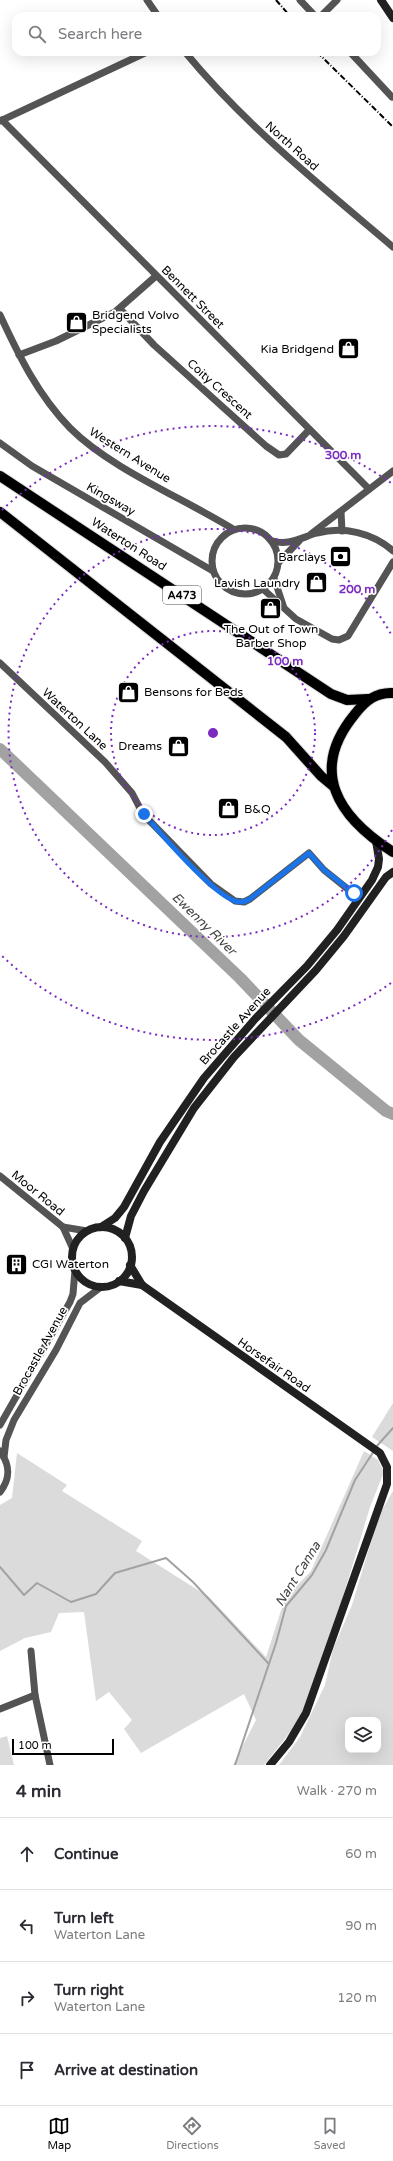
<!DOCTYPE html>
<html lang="en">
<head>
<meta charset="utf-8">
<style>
  :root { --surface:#fff; --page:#f2f2f3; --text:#2b2b33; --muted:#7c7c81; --line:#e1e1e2; --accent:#000 }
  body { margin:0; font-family:"Varela Round",sans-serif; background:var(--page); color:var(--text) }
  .controls { position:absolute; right:12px; bottom:12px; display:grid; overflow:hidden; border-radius:8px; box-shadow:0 4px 16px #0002 }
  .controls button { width:36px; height:36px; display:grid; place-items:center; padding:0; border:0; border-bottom:1px solid var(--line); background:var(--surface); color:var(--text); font:20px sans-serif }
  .scale { position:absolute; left:12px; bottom:10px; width:102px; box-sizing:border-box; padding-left:4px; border:2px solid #000; border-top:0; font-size:11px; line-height:14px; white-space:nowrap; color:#000; -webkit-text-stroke:3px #fff; paint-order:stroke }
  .stop { position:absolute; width:12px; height:12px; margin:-9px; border:3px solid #1a73e8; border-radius:50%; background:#fff }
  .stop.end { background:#1a73e8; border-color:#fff; box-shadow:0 1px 4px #0008 }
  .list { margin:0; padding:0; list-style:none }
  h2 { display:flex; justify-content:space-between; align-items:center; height:52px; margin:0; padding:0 16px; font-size:17px }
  h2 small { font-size:13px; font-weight:400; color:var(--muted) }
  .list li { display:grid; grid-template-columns:26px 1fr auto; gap:12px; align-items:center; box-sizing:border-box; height:72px; padding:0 16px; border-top:1px solid var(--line) }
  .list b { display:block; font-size:15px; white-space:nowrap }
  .list p { margin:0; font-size:13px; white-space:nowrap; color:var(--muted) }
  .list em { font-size:13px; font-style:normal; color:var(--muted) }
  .icon { flex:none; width:22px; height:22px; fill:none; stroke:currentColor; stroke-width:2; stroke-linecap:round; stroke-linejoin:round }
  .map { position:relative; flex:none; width:393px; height:1765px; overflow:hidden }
  .search { position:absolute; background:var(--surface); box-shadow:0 4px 16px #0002; left:12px; right:12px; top:12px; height:44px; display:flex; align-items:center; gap:10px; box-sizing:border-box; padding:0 14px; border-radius:12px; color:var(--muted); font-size:15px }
  .sheet { height:340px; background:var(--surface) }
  nav { display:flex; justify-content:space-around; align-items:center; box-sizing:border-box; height:56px; border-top:1px solid var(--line); background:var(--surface); font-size:11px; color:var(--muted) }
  nav a { display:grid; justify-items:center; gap:2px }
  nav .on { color:var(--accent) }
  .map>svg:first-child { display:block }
  .green { fill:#dbdbdb; fill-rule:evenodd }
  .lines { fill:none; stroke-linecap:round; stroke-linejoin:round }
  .stream { stroke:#a2a2a2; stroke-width:2 }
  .river { stroke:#a2a2a2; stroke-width:12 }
  .primary-casing { stroke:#dbdbdb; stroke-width:12 }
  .street { stroke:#545454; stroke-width:7 }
  .secondary { stroke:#212121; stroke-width:8 }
  .primary { stroke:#000; stroke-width:10 }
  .rail { stroke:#000; stroke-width:2; stroke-dasharray:6 2 1 2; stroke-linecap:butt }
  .route { stroke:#1a73e8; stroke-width:5 }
  .ring { fill:none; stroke:#7b2cbf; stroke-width:2; stroke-dasharray:2 4 }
  .labels { text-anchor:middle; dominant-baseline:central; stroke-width:3.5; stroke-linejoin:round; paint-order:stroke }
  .shield { fill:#fff; stroke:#4c4c4c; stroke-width:1 }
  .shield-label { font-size:11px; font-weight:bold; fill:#000 }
  .street-label { font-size:12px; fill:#000; stroke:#fff }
  .poi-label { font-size:12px; fill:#000; stroke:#fff; text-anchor:start }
  .water-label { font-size:13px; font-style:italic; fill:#434343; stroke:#fff }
  .centre { fill:#7b2cbf; stroke:#fff; stroke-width:2 }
  .ring-label { font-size:12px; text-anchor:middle; font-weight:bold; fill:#7b2cbf; stroke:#fff; stroke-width:3.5; stroke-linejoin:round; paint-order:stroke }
</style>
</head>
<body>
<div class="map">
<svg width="393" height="1765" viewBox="0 0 393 1765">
  <rect width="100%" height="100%" fill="#fff"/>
  <g class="green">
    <path d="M393,1403V1451L372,1437Z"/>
    <path d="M364,1451L378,1460L384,1472L370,1507L333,1630L304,1708L295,1726L264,1765H233L256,1720L244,1694L141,1753L124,1729L132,1720L109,1692L96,1701L84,1612L59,1613L51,1632L25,1638L0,1651V1505L12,1498L17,1453L67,1485L62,1491L142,1541L136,1551L209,1597L266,1657L285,1598L311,1571Z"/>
    <path d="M393,1491V1765H279L300,1737L325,1685L333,1649L352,1605L379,1515ZM348,1720H378V1750H348Z"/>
    <path d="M7,1736L14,1765H0V1738Z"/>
  </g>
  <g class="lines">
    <g class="stream">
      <path d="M376,1447L393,1428"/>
      <path d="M0,1567L24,1595L37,1583L71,1602L96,1594L115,1573L166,1558L193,1582L268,1663"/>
      <path d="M235,1765L276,1643L286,1606L312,1575L326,1550L355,1480L374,1451"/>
    </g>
    <path class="river" d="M0,749L240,978L299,1040L386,1111L393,1114"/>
    <defs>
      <g id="primary">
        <path d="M0,476L331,694L347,700L368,699"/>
        <path d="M0,512L286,737L321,776L333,786"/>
        <path d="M393,693C376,692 365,701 355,714C308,771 338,817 393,852"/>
      </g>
    </defs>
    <use href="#primary" class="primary-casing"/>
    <g class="street">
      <path d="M147,0L158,16"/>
      <path d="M300,0L315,16"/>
      <path d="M321,16L337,0"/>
      <path d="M185,52C246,126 320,185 393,247"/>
      <path d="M350,52L392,97"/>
      <path d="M2,120L369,489"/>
      <path d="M0,121L147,52"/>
      <path d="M120,309L154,345L266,446L279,455L286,454L309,430"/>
      <path d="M0,315C19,356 38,395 70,428C111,469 183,498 233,529"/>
      <path d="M19,355L56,341L115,312L156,276"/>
      <path d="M0,443L32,466L213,571"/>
      <path d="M341,512L342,531"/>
      <circle cx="245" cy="561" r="33"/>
      <path d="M311,534L393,471"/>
      <path d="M273,541C288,546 303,537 317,533C344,526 373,533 393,551"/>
      <path d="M279,562L299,541"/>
      <path d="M274,578L284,608"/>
      <path d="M263,589L296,619L332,639L339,640L348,636L393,562"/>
      <path d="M0,663L105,762L132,793L143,814L211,884L235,901L244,902L250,899L309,853L324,870L359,898"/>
      <path d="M0,1176L63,1227L73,1249"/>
      <path d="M63,1227L87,1231"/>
      <path d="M0,1425L70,1302L73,1294L75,1270"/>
      <path d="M0,1451C10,1465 11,1478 0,1492"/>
      <path d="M4,1457L6,1440L14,1420L56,1350L80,1303L101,1287"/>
      <path d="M31,1651L35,1695L50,1765"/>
      <path d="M0,1709L35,1695"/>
    </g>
    <g class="secondary">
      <path d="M381,0L393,18"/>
      <path d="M101,1227L115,1218L124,1207L160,1142L204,1078L255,1019L307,966L337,930L372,880L378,867L379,859L376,841"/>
      <circle cx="102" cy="1257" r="30"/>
      <path d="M125,1238L131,1216L144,1191L194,1108L234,1057L316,970L344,936L386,877L393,872"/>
      <path d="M130,1265L142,1285L380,1453L387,1467V1484L306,1713L289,1742L270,1765"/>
      <path d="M119,1281L142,1285"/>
    </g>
    <use href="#primary" class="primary"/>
    <g class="rail">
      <path d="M276,0L290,16"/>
      <path d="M317,52L393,127"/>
    </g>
  </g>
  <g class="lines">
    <path class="route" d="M144,814C161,834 213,894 235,901C241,903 245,902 250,899L309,853L324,870L354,893"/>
  </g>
  <g class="ring">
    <circle cx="213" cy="733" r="102"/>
    <path d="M392 830A204 204 0 1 1 392 636"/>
    <path d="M391 983A307 307 0 0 1 2 956M2 510A307 307 0 0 1 391 483"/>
  </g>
  <defs>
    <symbol id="shop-square" viewBox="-11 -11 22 22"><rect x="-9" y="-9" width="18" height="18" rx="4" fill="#000" stroke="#fff"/><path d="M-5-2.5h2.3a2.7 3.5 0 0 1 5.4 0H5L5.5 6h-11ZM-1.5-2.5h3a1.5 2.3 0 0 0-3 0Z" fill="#fff"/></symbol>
    <symbol id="bank-square" viewBox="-11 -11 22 22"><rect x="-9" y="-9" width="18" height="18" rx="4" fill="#000" stroke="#fff"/><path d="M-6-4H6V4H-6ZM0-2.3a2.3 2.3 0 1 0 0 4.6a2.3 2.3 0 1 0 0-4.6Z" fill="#fff"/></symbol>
    <symbol id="building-square" viewBox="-11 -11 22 22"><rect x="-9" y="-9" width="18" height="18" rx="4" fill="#000" stroke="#fff"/><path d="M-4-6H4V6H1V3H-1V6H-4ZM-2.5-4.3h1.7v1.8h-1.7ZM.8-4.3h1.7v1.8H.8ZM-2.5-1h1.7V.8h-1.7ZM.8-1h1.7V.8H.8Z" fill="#fff"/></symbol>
  </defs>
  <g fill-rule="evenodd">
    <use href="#shop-square" x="64" y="310" width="25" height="25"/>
    <use href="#shop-square" x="336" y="336" width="25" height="25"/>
    <use href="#bank-square" x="328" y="544" width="25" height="25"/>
    <use href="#shop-square" x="304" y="570" width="25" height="25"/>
    <use href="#shop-square" x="258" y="596" width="25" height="25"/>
    <use href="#shop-square" x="116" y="680" width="25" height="25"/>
    <use href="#shop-square" x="166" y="734" width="25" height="25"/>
    <use href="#shop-square" x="216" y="796" width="25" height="25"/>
    <use href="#building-square" x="4" y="1252" width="25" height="25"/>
  </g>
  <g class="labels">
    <rect class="shield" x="163" y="586" width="38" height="18" rx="3"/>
    <g class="shield-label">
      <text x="182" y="595">A473</text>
    </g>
    <g class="street-label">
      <text transform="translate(292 146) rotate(42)">North Road</text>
      <text transform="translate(193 297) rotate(45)">Bennett Street</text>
      <text transform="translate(220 389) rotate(42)">Coity Crescent</text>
      <text transform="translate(130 455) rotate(32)">Western Avenue</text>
      <text transform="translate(111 499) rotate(30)">Kingsway</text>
      <text transform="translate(129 544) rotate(33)">Waterton Road</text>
      <text transform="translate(75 719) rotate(43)">Waterton Lane</text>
      <text transform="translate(235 1026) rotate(-48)">Brocastle Avenue</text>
      <text transform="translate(38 1193) rotate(39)">Moor Road</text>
      <text transform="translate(40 1351) rotate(-61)">Brocastle Avenue</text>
      <text transform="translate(274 1365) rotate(35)">Horsefair Road</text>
    </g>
    <g class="poi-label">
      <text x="92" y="315">Bridgend Volvo<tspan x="92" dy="14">Specialists</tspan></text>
      <text x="334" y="349" text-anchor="end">Kia Bridgend</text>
      <text x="326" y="557" text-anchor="end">Barclays</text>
      <text x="300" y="583" text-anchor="end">Lavish Laundry</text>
      <text x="271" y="629" text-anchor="middle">The Out of Town<tspan x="271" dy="14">Barber Shop</tspan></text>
      <text x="144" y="692">Bensons for Beds</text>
      <text x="162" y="746" text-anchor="end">Dreams</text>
      <text x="244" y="809">B&amp;Q</text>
      <text x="32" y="1264">CGI Waterton</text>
    </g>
    <g class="water-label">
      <text transform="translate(204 924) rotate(44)">Ewenny River</text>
      <text transform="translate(298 1574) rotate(-58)">Nant Canna</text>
    </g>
  </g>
  <circle cx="213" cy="733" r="6" class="centre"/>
  <g class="ring-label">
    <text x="343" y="459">300 m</text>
    <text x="357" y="593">200 m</text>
    <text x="285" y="665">100 m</text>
  </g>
</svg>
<div class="controls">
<button><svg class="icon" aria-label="layers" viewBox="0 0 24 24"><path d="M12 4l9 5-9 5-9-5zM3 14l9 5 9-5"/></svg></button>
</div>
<div class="scale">100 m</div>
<div class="stop" style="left:354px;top:893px"></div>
<div class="stop end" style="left:144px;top:814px"></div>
<div class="search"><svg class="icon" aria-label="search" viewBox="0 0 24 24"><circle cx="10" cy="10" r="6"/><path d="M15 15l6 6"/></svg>Search here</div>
</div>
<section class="sheet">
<h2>4 min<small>Walk · 270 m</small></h2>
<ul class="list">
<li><svg class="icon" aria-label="ahead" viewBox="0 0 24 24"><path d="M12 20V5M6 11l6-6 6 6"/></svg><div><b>Continue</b></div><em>60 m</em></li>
<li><svg class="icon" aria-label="left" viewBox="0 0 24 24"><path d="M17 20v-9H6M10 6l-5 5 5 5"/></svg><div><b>Turn left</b><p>Waterton Lane</p></div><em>90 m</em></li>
<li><svg class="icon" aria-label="right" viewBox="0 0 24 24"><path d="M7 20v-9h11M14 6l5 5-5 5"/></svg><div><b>Turn right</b><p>Waterton Lane</p></div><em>120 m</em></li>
<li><svg class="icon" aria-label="arrive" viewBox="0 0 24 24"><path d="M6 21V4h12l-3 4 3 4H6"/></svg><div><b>Arrive at destination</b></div></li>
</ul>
</section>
<nav>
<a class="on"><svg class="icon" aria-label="map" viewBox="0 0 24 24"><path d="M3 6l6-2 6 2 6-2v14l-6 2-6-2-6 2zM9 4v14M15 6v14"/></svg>Map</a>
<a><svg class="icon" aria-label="directions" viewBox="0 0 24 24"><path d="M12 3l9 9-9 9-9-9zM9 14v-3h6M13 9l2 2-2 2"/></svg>Directions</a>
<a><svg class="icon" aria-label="saved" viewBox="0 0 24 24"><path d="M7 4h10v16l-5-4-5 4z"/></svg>Saved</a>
</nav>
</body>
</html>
